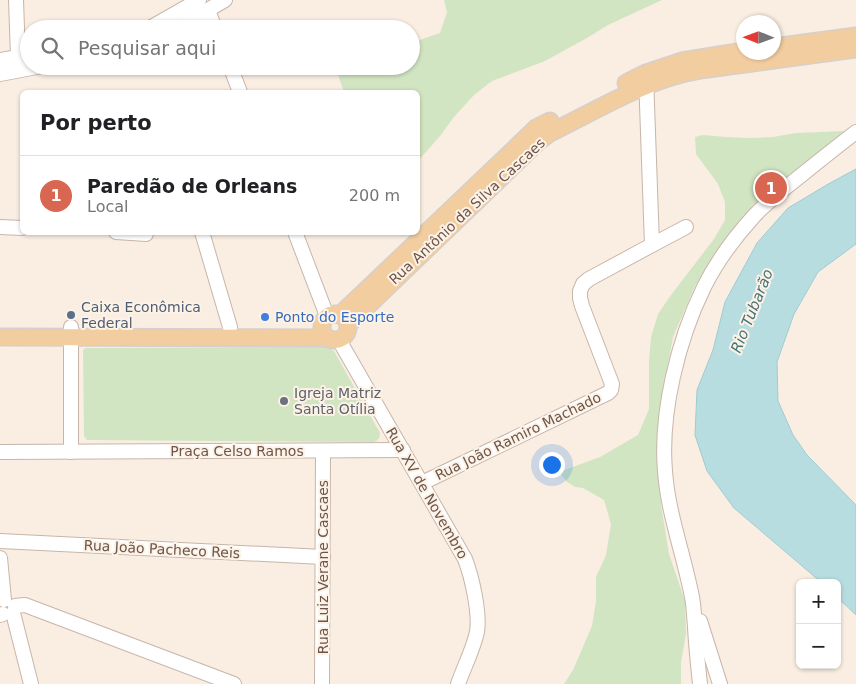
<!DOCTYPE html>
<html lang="pt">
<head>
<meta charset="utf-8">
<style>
  :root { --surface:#fff; --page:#f2f2f2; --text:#202124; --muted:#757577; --line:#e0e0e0; --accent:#d86651 }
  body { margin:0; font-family:"DejaVu Sans",sans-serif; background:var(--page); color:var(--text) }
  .controls { position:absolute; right:15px; bottom:15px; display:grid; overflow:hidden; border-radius:8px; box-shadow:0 1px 4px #0004 }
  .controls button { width:45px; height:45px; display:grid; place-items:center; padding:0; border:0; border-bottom:1px solid var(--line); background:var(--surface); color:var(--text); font:25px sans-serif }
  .compass { position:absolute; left:736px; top:15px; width:45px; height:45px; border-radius:50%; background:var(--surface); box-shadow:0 1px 4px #0004; rotate:271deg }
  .you { position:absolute; left:551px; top:464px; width:18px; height:18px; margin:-12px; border:4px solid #fff; border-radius:50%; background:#1a73e8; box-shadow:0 0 0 8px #1a73e833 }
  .badge { display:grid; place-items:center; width:32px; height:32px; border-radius:50%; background:var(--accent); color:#fff; font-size:16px; font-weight:700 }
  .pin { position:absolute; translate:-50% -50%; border:2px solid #fff; box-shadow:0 1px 5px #0006 }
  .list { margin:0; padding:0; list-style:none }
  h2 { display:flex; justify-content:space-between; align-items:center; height:65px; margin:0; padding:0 20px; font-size:21px }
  h2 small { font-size:16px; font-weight:400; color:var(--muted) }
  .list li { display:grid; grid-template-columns:32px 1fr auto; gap:15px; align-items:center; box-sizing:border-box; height:80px; padding:0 20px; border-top:1px solid var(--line) }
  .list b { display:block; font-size:19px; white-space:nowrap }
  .list p { margin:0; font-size:16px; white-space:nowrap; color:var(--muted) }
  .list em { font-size:16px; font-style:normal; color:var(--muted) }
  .icon { flex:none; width:28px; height:28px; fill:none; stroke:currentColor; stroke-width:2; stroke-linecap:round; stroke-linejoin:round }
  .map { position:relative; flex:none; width:856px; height:684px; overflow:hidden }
  .search { position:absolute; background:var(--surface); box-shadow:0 1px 4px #0004; left:20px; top:20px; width:400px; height:55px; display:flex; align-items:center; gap:12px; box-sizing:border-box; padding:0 18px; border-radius:28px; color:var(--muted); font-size:19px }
  .panel { position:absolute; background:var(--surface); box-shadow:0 1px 4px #0004; left:20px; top:90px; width:400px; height:145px; border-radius:8px }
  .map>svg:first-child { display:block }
  .green { fill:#d2e5c2 }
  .water { fill:#b8dde0; stroke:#9fccd1 }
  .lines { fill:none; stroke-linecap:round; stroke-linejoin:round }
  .minor-casing { stroke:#c8b5aa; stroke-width:16 }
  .major-casing { stroke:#d6cfcd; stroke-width:19 }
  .minor { stroke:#fff; stroke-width:14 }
  .major { stroke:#f2cd9f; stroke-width:16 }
  .service-dot { fill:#5c6f8a; stroke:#fdf2e6; stroke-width:2 }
  .shop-dot { fill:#3f7fe0; stroke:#fdf2e6; stroke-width:2 }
  .worship-dot { fill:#6b7280; stroke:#fdf2e6; stroke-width:2 }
  .labels { text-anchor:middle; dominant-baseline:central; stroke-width:4; stroke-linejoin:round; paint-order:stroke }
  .street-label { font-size:14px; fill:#6d554b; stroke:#fdf2e6 }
  .service-label { font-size:14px; fill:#4e5e75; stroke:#fdf2e6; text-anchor:start }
  .shop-label { font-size:14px; fill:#366cbe; stroke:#fdf2e6; text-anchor:start }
  .worship-label { font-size:14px; fill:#5b616d; stroke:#fdf2e6; text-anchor:start }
  .water-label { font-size:15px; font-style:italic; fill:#447378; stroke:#fdf2e6 }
</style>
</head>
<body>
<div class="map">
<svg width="856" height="684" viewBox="0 0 856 684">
  <rect width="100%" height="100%" fill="#f9eee1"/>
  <g class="green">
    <path d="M444,0H662L608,25L587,38L545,61L492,81L474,95L454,117L440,136L418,161V92H344L336,69L337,66H411V43L440,33L447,12Z"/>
    <path d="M845,131L766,197L735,227L710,262L695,286L673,337L666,374L660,442V480L661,505L669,554L685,601L686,634L681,662V684H564L573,670L592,626L596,601V577L606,555L611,524L604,500L583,488L575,487L567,482L560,473L562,471L600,457L638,435L649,409V361L651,337L658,314L671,295L714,239L725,220V202L718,184L696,154L695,137L703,135L726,137L749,138L773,137L796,133Z"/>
    <path d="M328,347L334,351L380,433C380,438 378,441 373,442L87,440L84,436L83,350L86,348Z"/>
  </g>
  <path class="water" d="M856,169V244L818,272L794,314L777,362L778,401L793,435L807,455L856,505V615L837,597V583H822L734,508L707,471L695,435L697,390L713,350L725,302L757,243L788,208L830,183Z"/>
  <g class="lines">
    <defs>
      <g id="minor">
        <path d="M16,0L18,57"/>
        <path d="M208,10L215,29"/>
        <path d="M148,29L199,0"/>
        <path d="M175,29L225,0"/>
        <path d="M0,60L29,55"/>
        <path d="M230,66L240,92"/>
        <path d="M0,74L42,66"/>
        <path d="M0,227L22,228"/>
        <path d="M116,232L146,234"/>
        <path d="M202,232L230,327"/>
        <path d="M295,232L327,316"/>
        <path d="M652,245L686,227"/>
        <path d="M71,327V452"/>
        <path d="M339,340L465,559C472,577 480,613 477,632C473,650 464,667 458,684"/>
        <path d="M0,452L403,450"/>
        <path d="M422,483L608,393L611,390L612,384L582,306L580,298V291L583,284L589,279L652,245L646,76"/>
        <path d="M0,541L323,557"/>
        <path d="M0,558L4,600"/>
        <path d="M15,606L25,605L234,684"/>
        <path d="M13,613L31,684"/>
        <path d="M0,615L3,614"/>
        <path d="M700,621L720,684"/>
        <path d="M322,684L323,451"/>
        <path d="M700,684C698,665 696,646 695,627C694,617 694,607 692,597C684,555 668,514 665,471C660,413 678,340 704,287C717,261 734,238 754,216C766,203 780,192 794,181C814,165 835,148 856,132"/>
      </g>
      <g id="major">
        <path d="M774,47L856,36"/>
        <path d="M626,83L646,73L682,61L744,51"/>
        <circle cx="335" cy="327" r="13"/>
        <path d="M340,315L530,134L536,128L550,121"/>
        <path d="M348,325L538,142L550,133C597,110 649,78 700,70L856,49"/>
        <path d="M0,337L327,338"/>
      </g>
    </defs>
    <use href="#minor" class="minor-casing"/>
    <use href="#major" class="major-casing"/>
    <use href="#minor" class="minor"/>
    <use href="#major" class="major"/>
  </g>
  <circle class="service-dot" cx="71" cy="315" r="5"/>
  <circle class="shop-dot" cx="265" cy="317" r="5"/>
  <circle class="worship-dot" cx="284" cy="401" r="5"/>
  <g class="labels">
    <g class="street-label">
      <text transform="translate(467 211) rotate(-43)">Rua Antônio da Silva Cascaes</text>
      <text transform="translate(518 436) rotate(-26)">Rua João Ramiro Machado</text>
      <text x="237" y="451">Praça Celso Ramos</text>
      <text transform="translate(427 493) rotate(60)">Rua XV de Novembro</text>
      <text transform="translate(162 549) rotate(3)">Rua João Pacheco Reis</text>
      <text transform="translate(323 567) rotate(-90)">Rua Luiz Verane Cascaes</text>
    </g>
    <g class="service-label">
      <text x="81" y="307">Caixa Econômica<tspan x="81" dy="16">Federal</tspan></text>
    </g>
    <g class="shop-label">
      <text x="275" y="317">Ponto do Esporte</text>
    </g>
    <g class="worship-label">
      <text x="294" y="393">Igreja Matriz<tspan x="294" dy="16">Santa Otília</tspan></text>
    </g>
    <g class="water-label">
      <text transform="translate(752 311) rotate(-68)">Rio Tubarão</text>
    </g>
  </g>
</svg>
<div class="controls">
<button>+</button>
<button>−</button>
</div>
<svg class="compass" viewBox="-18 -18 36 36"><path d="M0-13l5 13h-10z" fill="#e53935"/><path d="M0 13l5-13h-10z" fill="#757577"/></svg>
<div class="you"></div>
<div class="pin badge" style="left:771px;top:188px">1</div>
<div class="search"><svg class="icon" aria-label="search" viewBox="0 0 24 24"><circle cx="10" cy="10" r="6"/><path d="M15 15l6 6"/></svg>Pesquisar aqui</div>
<section class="panel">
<h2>Por perto<small></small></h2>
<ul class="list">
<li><span class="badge">1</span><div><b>Paredão de Orleans</b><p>Local</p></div><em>200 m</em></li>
</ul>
</section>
</div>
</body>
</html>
